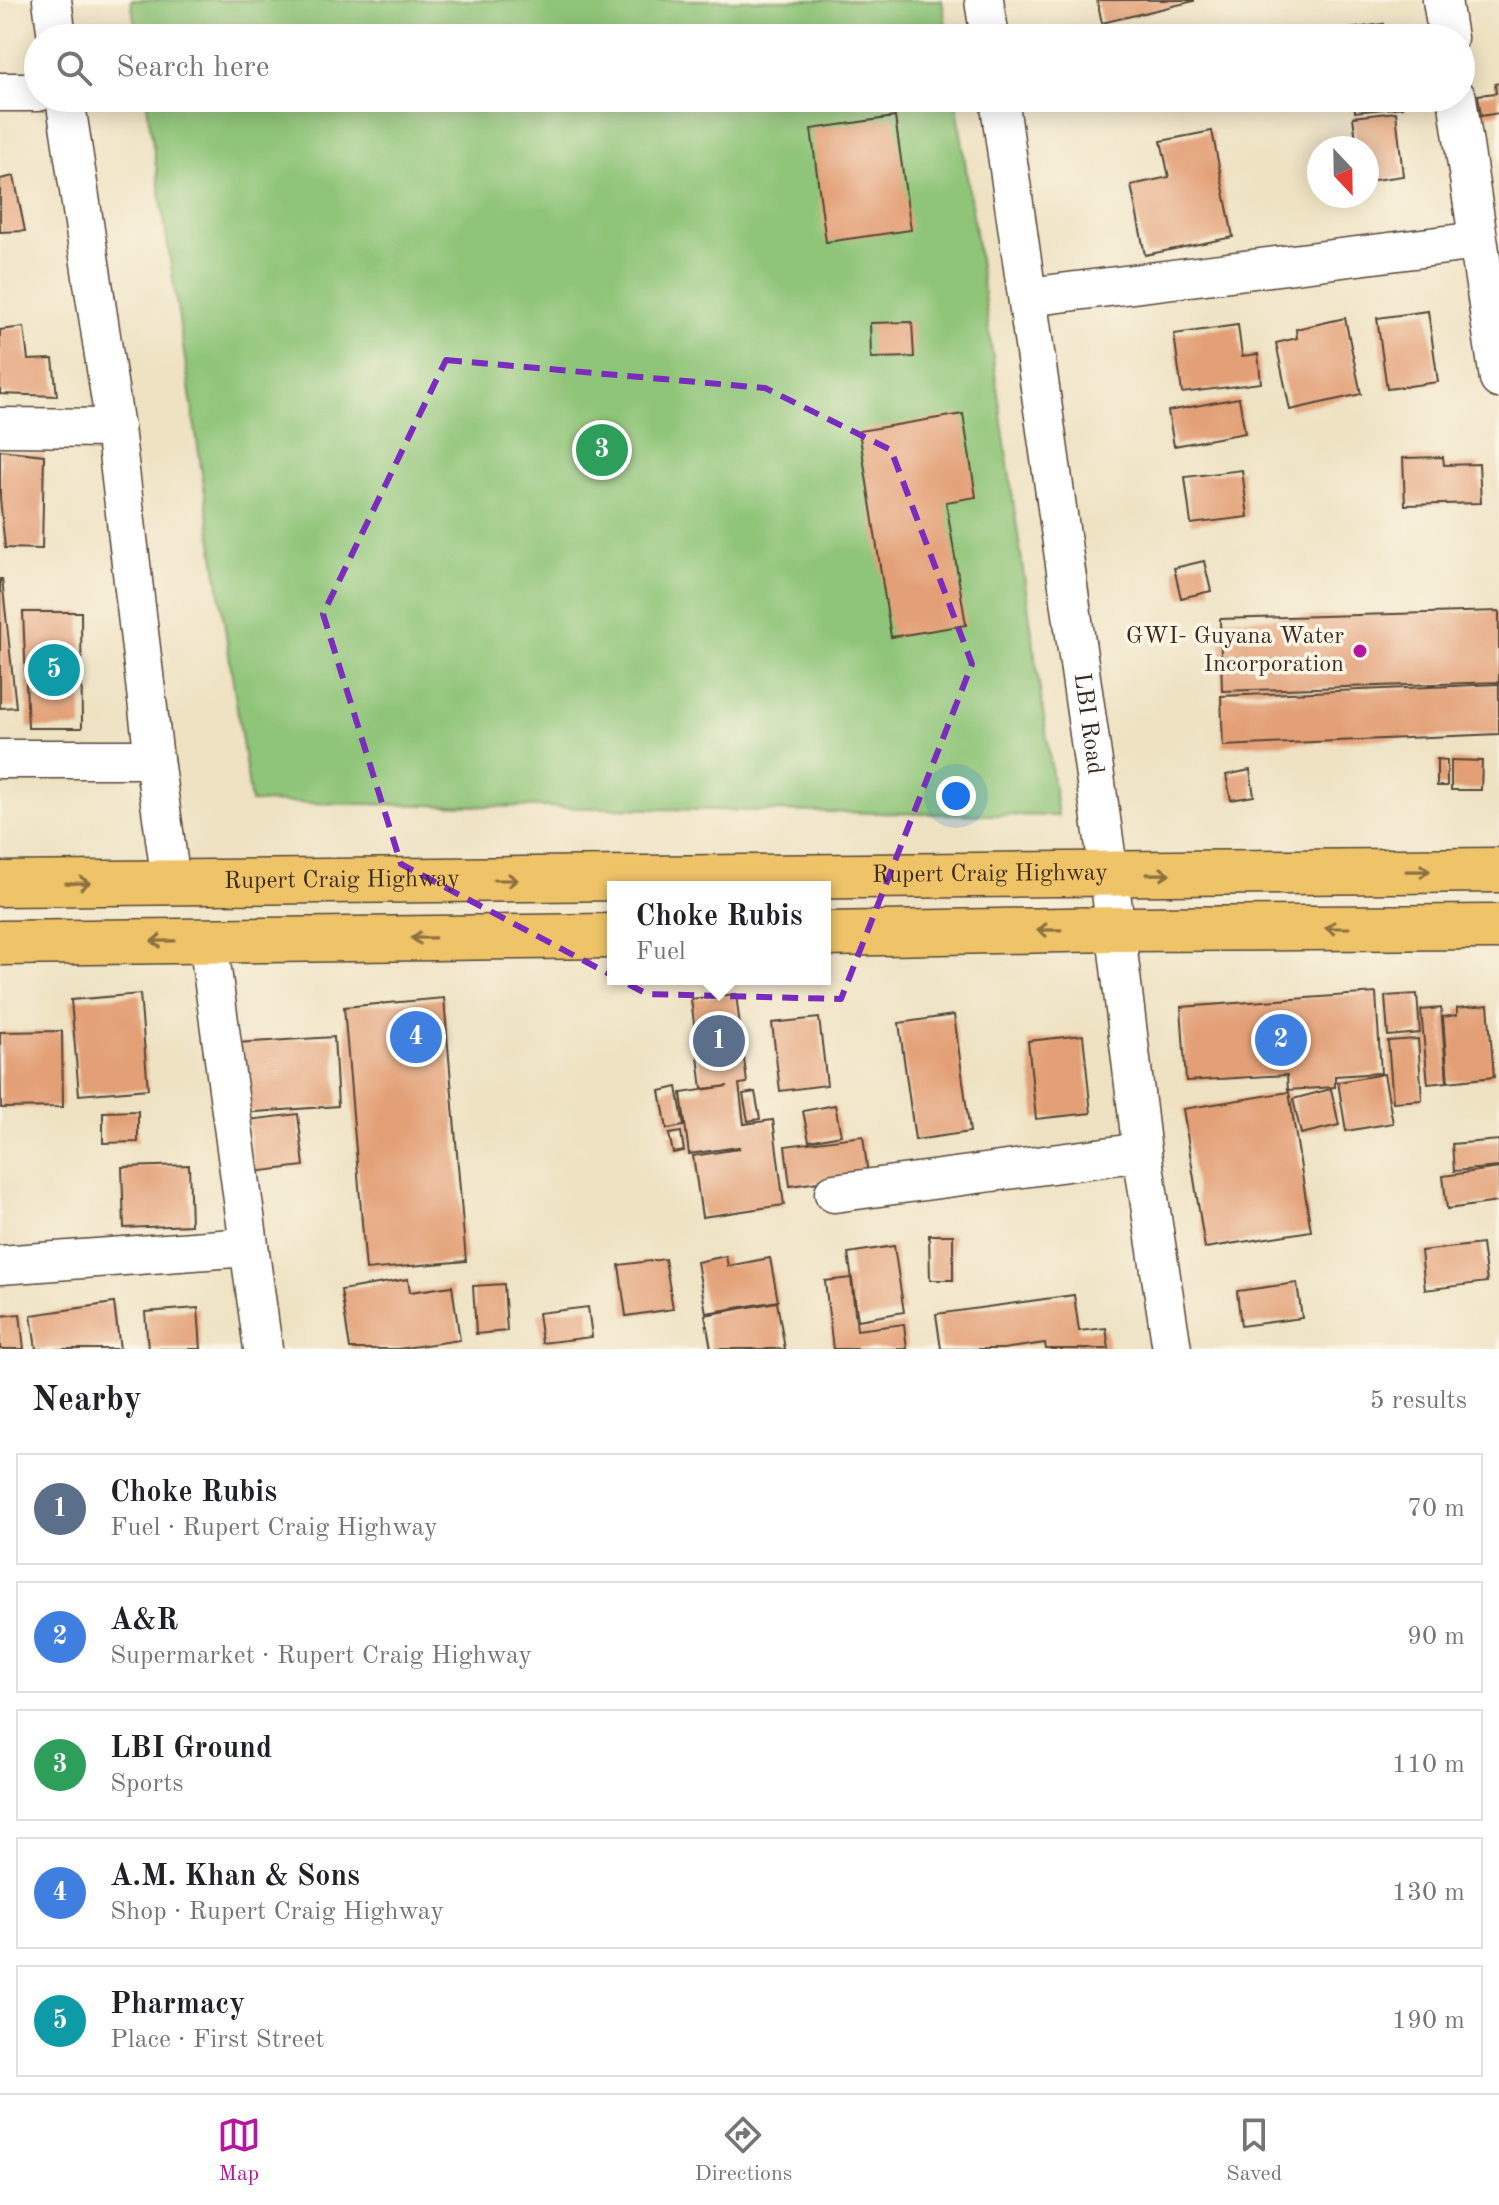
<!DOCTYPE html>
<html lang="en">
<head>
<meta charset="utf-8">
<style>
  :root { --surface:#fff; --page:#f2f2f2; --text:#202124; --muted:#757577; --line:#e0e0e0; --accent:#b5179e }
  body { margin:0; font-family:"Old Standard TT",serif; background:var(--page); color:var(--text) }
  .compass { position:absolute; left:1307px; top:136px; width:72px; height:72px; border-radius:50%; background:var(--surface); box-shadow:0 4px 20px #0003; rotate:158deg }
  .you { position:absolute; left:956px; top:796px; width:28px; height:28px; margin:-20px; border:6px solid #fff; border-radius:50%; background:#1a73e8; box-shadow:0 0 0 12px #1a73e833 }
  .badge { display:grid; place-items:center; width:52px; height:52px; border-radius:50%; background:var(--accent); color:#fff; font-size:26px; font-weight:700 }
  .pin { position:absolute; translate:-50% -50%; border:4px solid #fff; box-shadow:0 2px 8px #0006 }
  .popup { position:absolute; left:607px; top:881px; width:224px; height:104px; box-sizing:border-box; display:grid; place-content:center; border-radius:0px; background:var(--surface); filter:drop-shadow(0 2px 6px #0005); font-size:26px; white-space:nowrap; color:var(--muted) }
  .popup b { font-size:30px; color:var(--text) }
  .popup::after { content:''; position:absolute; left:50%; top:100%; margin-left:-16px; border:16px solid transparent; border-top-color:var(--surface) }
  .list { margin:0; padding:0; list-style:none }
  h2 { display:flex; justify-content:space-between; align-items:center; height:104px; margin:0; padding:0 32px; font-size:34px }
  h2 small { font-size:26px; font-weight:400; color:var(--muted) }
  .list li { display:grid; grid-template-columns:52px 1fr auto; gap:24px; align-items:center; box-sizing:border-box; height:112px; margin:0 16px 16px; padding:0 16px; border:2px solid var(--line); border-radius:0px }
  .list b { display:block; font-size:30px; white-space:nowrap }
  .list p { margin:0; font-size:26px; white-space:nowrap; color:var(--muted) }
  .list em { font-size:26px; font-style:normal; color:var(--muted) }
  .icon { flex:none; width:44px; height:44px; fill:none; stroke:currentColor; stroke-width:2; stroke-linecap:round; stroke-linejoin:round }
  .map { position:relative; flex:none; width:1499px; height:1349px; overflow:hidden }
  .search { position:absolute; background:var(--surface); box-shadow:0 4px 20px #0003; left:24px; right:24px; top:24px; height:88px; display:flex; align-items:center; gap:20px; box-sizing:border-box; padding:0 28px; border-radius:44px; color:var(--muted); font-size:30px }
  .sheet { height:744px; background:var(--surface) }
  nav { display:flex; justify-content:space-around; align-items:center; box-sizing:border-box; height:112px; border-top:2px solid var(--line); background:var(--surface); font-size:22px; color:var(--muted) }
  nav a { display:grid; justify-items:center; gap:4px }
  nav .on { color:var(--accent) }
  .map>svg:first-child { display:block }
  .green { fill:#8fc578; stroke:#65784b; stroke-width:2 }
  .building { fill:#e3a077 }
  .lines { fill:none; stroke-linecap:round; stroke-linejoin:round }
  .street-casing { stroke:#564637; stroke-width:41 }
  .primary-casing { stroke:#564637; stroke-width:47 }
  .street { stroke:#fff; stroke-width:38 }
  .primary { stroke:#efc469; stroke-width:44 }
  .oneway { stroke:#8c6f40 }
  .marked { fill:none; stroke:#7b2cbf; stroke-width:6; stroke-dasharray:16 10; stroke-linejoin:round }
  .poi-dot { fill:#b5179e; stroke:#fcf5e5; stroke-width:3 }
  .labels { text-anchor:middle; dominant-baseline:central; stroke-width:7; stroke-linejoin:round; paint-order:stroke }
  .poi-label { font-size:24px; fill:#3b2a1e; stroke:#fcf5e5; text-anchor:end }
  .street-label { font-size:24px; fill:#3b2a1e; stroke:#fcf5e5 }
</style>
</head>
<body>
<div class="map">
<svg width="1499" height="1349" viewBox="0 0 1499 1349">
  <rect width="100%" height="100%" fill="#fcf5e5"/>
  <filter id="ink" filterUnits="userSpaceOnUse"><feTurbulence type="fractalNoise" baseFrequency=".0125" numOctaves="2"/><feDisplacementMap in="SourceGraphic" scale="16" xChannelSelector="R" yChannelSelector="G"/><feConvolveMatrix kernelMatrix="1 2 1 2 8 2 1 2 1" color-interpolation-filters="sRGB"/></filter>
  <filter id="wash" filterUnits="userSpaceOnUse"><feTurbulence type="fractalNoise" baseFrequency=".006" numOctaves="4" result="noise"/><feDisplacementMap in="SourceGraphic" scale="32" xChannelSelector="R" yChannelSelector="G"/><feGaussianBlur stdDeviation="1.8" result="paint"/><feColorMatrix in="noise" values="0 0 0 0 0 0 0 0 0 0 0 0 0 0 0 0 0 1.4 0 .05"/><feComposite in="paint" operator="in"/></filter>
  <g filter="url(#wash)">
    <rect width="100%" height="100%" fill="#eee2c2"/>
    <g class="green">
      <path d="M131,0H942L948,38H137Z"/>
      <path d="M146,98H956L1058,816L251,802Z"/>
    </g>
    <g id="blocks">
      <g class="building">
        <path d="M1097,0H1194V1L1102,23Z"/>
        <path d="M1384,24L1386,38H1329L1328,32Z"/>
        <path d="M1499,83V113L1481,116L1478,95L1496,93L1495,84Z"/>
        <path d="M1354,98H1402L1403,107L1355,112Z"/>
        <path d="M1396,112L1403,176L1367,181V148H1357L1353,117Z"/>
        <path d="M895,117L911,230L826,242L811,129Z"/>
        <path d="M1212,131L1233,237L1145,255L1131,185L1169,177L1161,141Z"/>
        <path d="M14,176L25,231L0,232V179Z"/>
        <path d="M1428,311L1438,382L1387,389L1377,318Z"/>
        <path d="M1345,318L1361,394L1290,410L1276,343L1297,338L1296,329Z"/>
        <path d="M912,322L914,357L871,358L870,323Z"/>
        <path d="M1238,325L1242,356L1258,354L1261,383L1182,393L1174,334Z"/>
        <path d="M24,327L28,360L53,359L57,396L0,394V330Z"/>
        <path d="M1239,398L1245,433L1174,446L1168,411Z"/>
        <path d="M963,414L976,497L946,502L966,625L891,637L859,431Z"/>
        <path d="M0,450L44,455L42,549L5,548L0,498Z"/>
        <path d="M1443,457L1444,465L1479,464L1481,503L1405,505L1403,458Z"/>
        <path d="M1242,470L1248,517L1191,524L1185,477Z"/>
        <path d="M1204,561L1211,591L1181,598L1174,568Z"/>
        <path d="M0,579H2L16,707L0,708Z"/>
        <path d="M1499,611V682L1222,691L1220,619Z"/>
        <path d="M23,612H81L82,728H28Z"/>
        <path d="M1499,684V734L1223,746L1221,696Z"/>
        <path d="M1437,759L1447,760V786H1437Z"/>
        <path d="M1451,760L1482,761L1481,790H1451Z"/>
        <path d="M1250,770L1254,796L1231,800L1226,775Z"/>
        <path d="M1376,993L1381,1073L1335,1076V1087L1288,1090L1287,1075L1186,1081L1181,1007Z"/>
        <path d="M140,994L148,1089L79,1095L71,1000Z"/>
        <path d="M736,994L747,1083L739,1084L744,1124L773,1120L784,1205L702,1217L693,1156L739,1149V1147L689,1154L681,1093L728,1086L702,1089L691,999Z"/>
        <path d="M1417,994L1420,1033L1388,1036L1385,996Z"/>
        <path d="M444,998L466,1261L366,1270L344,1007Z"/>
        <path d="M1488,1005L1494,1077L1448,1082L1443,1017L1457,1015V1008Z"/>
        <path d="M1441,1008L1447,1082L1428,1084L1421,1010Z"/>
        <path d="M954,1015L970,1132L915,1140L899,1023Z"/>
        <path d="M819,1018L827,1085L780,1091L772,1023Z"/>
        <path d="M62,1031L63,1107L1,1108L0,1032Z"/>
        <path d="M1083,1035L1091,1113L1036,1119L1028,1041Z"/>
        <path d="M334,1037L338,1106L240,1113L235,1043Z"/>
        <path d="M1418,1039L1422,1100L1393,1102L1388,1041Z"/>
        <path d="M1384,1074L1393,1123L1346,1131L1338,1082Z"/>
        <path d="M677,1087L684,1126L667,1129L660,1091Z"/>
        <path d="M1331,1089L1339,1125L1301,1134L1293,1099Z"/>
        <path d="M755,1092L760,1119L748,1121L743,1094Z"/>
        <path d="M1289,1092L1311,1231L1205,1248L1183,1109Z"/>
        <path d="M835,1105L841,1135L809,1141L803,1111Z"/>
        <path d="M138,1111V1142L103,1143V1112Z"/>
        <path d="M298,1114L304,1166L254,1172L248,1120Z"/>
        <path d="M681,1132L684,1151L673,1153L669,1134Z"/>
        <path d="M863,1136L868,1175L790,1186L785,1146Z"/>
        <path d="M1499,1140V1167L1454,1171L1452,1144Z"/>
        <path d="M189,1165L191,1225L124,1228L122,1167Z"/>
        <path d="M1499,1168V1202L1447,1209L1443,1176Z"/>
        <path d="M929,1235H953V1280H930Z"/>
        <path d="M1482,1244L1487,1282L1425,1290L1421,1251Z"/>
        <path d="M894,1246L904,1312L858,1320L848,1253Z"/>
        <path d="M726,1256L728,1266L770,1258L778,1301L706,1313L697,1262Z"/>
        <path d="M665,1259L673,1309L626,1316L619,1265Z"/>
        <path d="M851,1278L857,1330L904,1324L907,1349H833L825,1281Z"/>
        <path d="M408,1279L410,1292L452,1286L460,1340L398,1349H350L341,1290Z"/>
        <path d="M1297,1283L1302,1318L1241,1326L1237,1291Z"/>
        <path d="M504,1284L507,1331L476,1334L473,1286Z"/>
        <path d="M1074,1295L1079,1331L1106,1328L1109,1349H1046L1045,1343L1003,1349H941L936,1314Z"/>
        <path d="M777,1302L785,1349H711L705,1315Z"/>
        <path d="M114,1303L120,1349H36L31,1315Z"/>
        <path d="M588,1307L592,1337L542,1343L538,1313Z"/>
        <path d="M198,1308L201,1349H148L145,1312Z"/>
        <path d="M20,1314L24,1349H0V1316Z"/>
      </g>
    </g>
  </g>
  <g filter="url(#ink)">
    <use href="#blocks" fill-opacity="0" stroke="#564637" stroke-width="2"/>
    <g class="lines">
      <defs>
        <g id="street">
          <path d="M52,0L57,38"/>
          <path d="M984,0L990,38"/>
          <path d="M1442,0L1448,38"/>
          <path d="M0,92H38"/>
          <path d="M65,98L115,428L154,759L171,882"/>
          <path id="s1" d="M999,98L1109,875L1142,1152L1172,1349"/>
          <path d="M1457,98L1499,379"/>
          <path d="M1028,297L1478,241"/>
          <path d="M0,427L115,428"/>
          <path d="M0,759H154"/>
          <path d="M208,940L263,1349"/>
          <path d="M834,1193L1142,1152"/>
          <path d="M0,1265L248,1247"/>
        </g>
        <g id="primary">
          <path id="s2" d="M0,884L1499,870"/>
          <path d="M825,934L1117,929L1499,927"/>
          <path d="M0,943L613,936"/>
        </g>
      </defs>
      <use href="#street" class="street-casing"/>
      <use href="#primary" class="primary-casing"/>
      <use href="#street" class="street"/>
      <use href="#primary" class="primary"/>
    </g>
    <defs><path id="oneway-shaft" d="M-6 0H5M1.5-3L5.5 0L1.5 3" fill="none" stroke-width="1.6" stroke-linecap="round" stroke-linejoin="round" transform="scale(2)"/></defs>
    <g class="oneway">
      <use href="#oneway-shaft" transform="translate(1418 871) rotate(-1)"/>
      <use href="#oneway-shaft" transform="translate(1158 874) rotate(-1)"/>
      <use href="#oneway-shaft" transform="translate(506 880)"/>
      <use href="#oneway-shaft" transform="translate(78 883) rotate(-1)"/>
      <use href="#oneway-shaft" transform="translate(1337 928) rotate(180)"/>
      <use href="#oneway-shaft" transform="translate(1049 930) rotate(179)"/>
      <use href="#oneway-shaft" transform="translate(423 938) rotate(179)"/>
      <use href="#oneway-shaft" transform="translate(163 941) rotate(179)"/>
    </g>
  </g>
  <path class="marked" d="M446,360L765,388L891,450L972,664L841,999L647,994L401,864L323,614Z"/>
  <circle class="poi-dot" cx="1360" cy="651" r="8"/>
  <g class="labels">
    <g class="poi-label">
      <text x="1344" y="637">GWI- Guyana Water<tspan x="1344" dy="28">Incorporation</tspan></text>
    </g>
    <g class="street-label">
      <text stroke="none"><textPath href="#s1" startOffset="632">LBI Road</textPath></text>
      <text stroke="none"><textPath href="#s2" startOffset="990">Rupert Craig Highway</textPath></text>
      <text stroke="none"><textPath href="#s2" startOffset="342">Rupert Craig Highway</textPath></text>
    </g>
  </g>
</svg>
<svg class="compass" viewBox="-18 -18 36 36"><path d="M0-13l5 13h-10z" fill="#e53935"/><path d="M0 13l5-13h-10z" fill="#757577"/></svg>
<div class="you"></div>
<div class="pin badge" style="left:719px;top:1041px;background:#5c6f8a">1</div>
<div class="popup"><b>Choke Rubis</b>Fuel</div>
<div class="pin badge" style="left:1281px;top:1040px;background:#3f7fe0">2</div>
<div class="pin badge" style="left:602px;top:450px;background:#2e9e5b">3</div>
<div class="pin badge" style="left:416px;top:1037px;background:#3f7fe0">4</div>
<div class="pin badge" style="left:54px;top:670px;background:#0f9aa8">5</div>
<div class="search"><svg class="icon" aria-label="search" viewBox="0 0 24 24"><circle cx="10" cy="10" r="6"/><path d="M15 15l6 6"/></svg>Search here</div>
</div>
<section class="sheet">
<h2>Nearby<small>5 results</small></h2>
<ul class="list">
<li><span class="badge" style="background:#5c6f8a">1</span><div><b>Choke Rubis</b><p>Fuel · Rupert Craig Highway</p></div><em>70 m</em></li>
<li><span class="badge" style="background:#3f7fe0">2</span><div><b>A&amp;R</b><p>Supermarket · Rupert Craig Highway</p></div><em>90 m</em></li>
<li><span class="badge" style="background:#2e9e5b">3</span><div><b>LBI Ground</b><p>Sports</p></div><em>110 m</em></li>
<li><span class="badge" style="background:#3f7fe0">4</span><div><b>A.M. Khan &amp; Sons</b><p>Shop · Rupert Craig Highway</p></div><em>130 m</em></li>
<li><span class="badge" style="background:#0f9aa8">5</span><div><b>Pharmacy</b><p>Place · First Street</p></div><em>190 m</em></li>
</ul>
</section>
<nav>
<a class="on"><svg class="icon" aria-label="map" viewBox="0 0 24 24"><path d="M3 6l6-2 6 2 6-2v14l-6 2-6-2-6 2zM9 4v14M15 6v14"/></svg>Map</a>
<a><svg class="icon" aria-label="directions" viewBox="0 0 24 24"><path d="M12 3l9 9-9 9-9-9zM9 14v-3h6M13 9l2 2-2 2"/></svg>Directions</a>
<a><svg class="icon" aria-label="saved" viewBox="0 0 24 24"><path d="M7 4h10v16l-5-4-5 4z"/></svg>Saved</a>
</nav>
</body>
</html>
